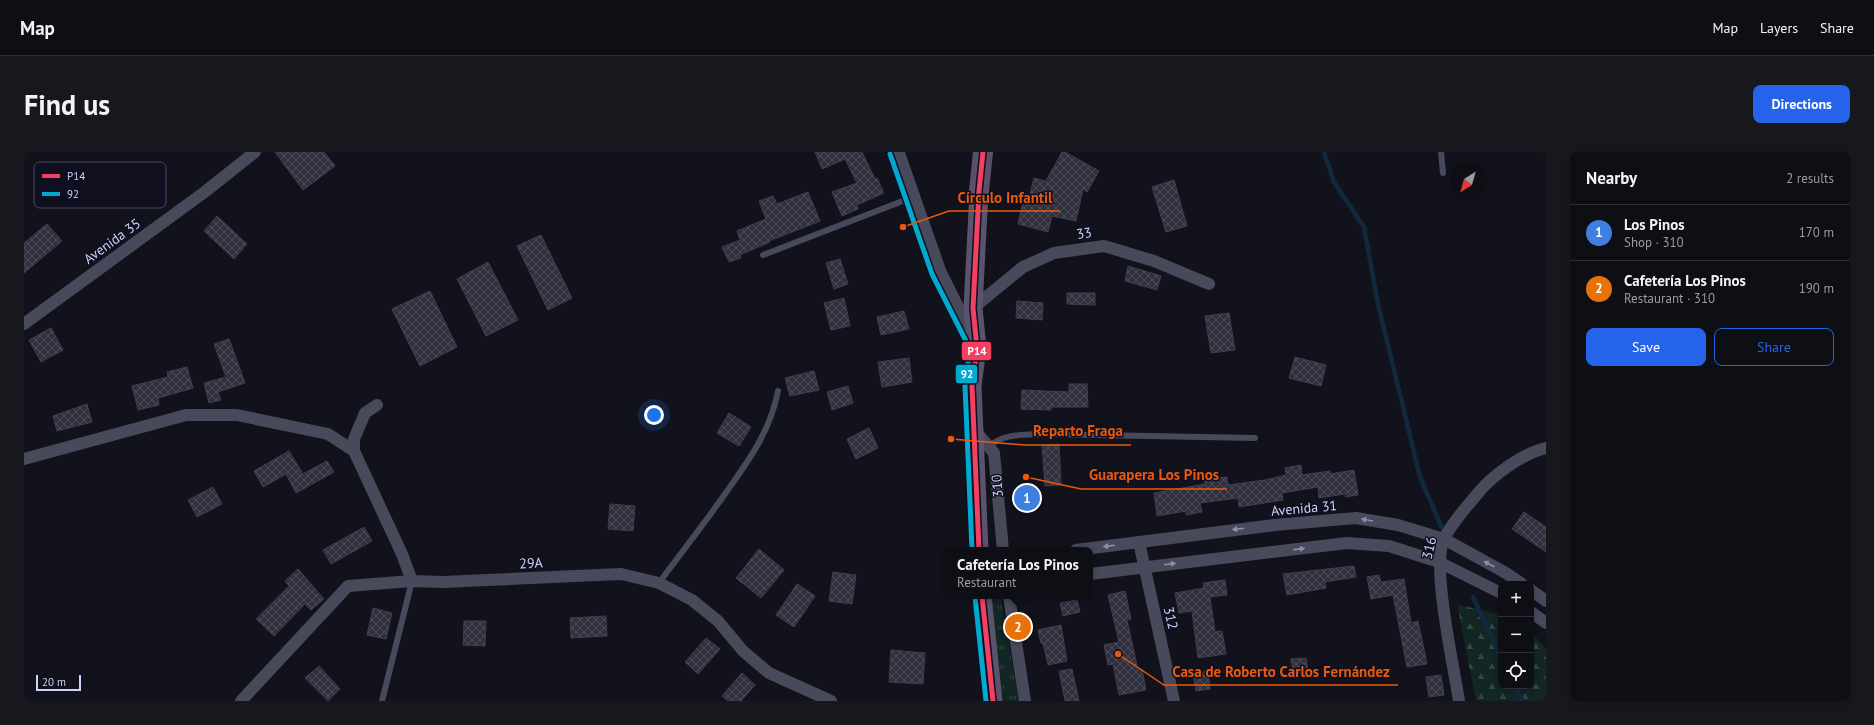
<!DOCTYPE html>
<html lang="en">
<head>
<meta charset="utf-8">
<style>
  :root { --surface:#0e0e15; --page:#17171e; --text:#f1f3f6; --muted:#9b9ca0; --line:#2e2e34; --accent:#2563eb }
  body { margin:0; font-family:"PT Sans",sans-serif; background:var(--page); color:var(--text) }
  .controls { position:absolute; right:12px; bottom:12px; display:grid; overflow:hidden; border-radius:8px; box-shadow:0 2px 6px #0003 }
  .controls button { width:36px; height:36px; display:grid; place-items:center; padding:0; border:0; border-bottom:1px solid var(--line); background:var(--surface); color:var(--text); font:20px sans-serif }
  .compass { position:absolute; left:1426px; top:12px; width:36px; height:36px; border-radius:50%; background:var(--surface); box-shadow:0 2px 6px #0003; rotate:217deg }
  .scale { position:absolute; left:12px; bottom:10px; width:45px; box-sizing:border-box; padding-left:4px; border:2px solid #d1d2fb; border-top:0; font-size:11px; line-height:14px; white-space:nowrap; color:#d1d2fb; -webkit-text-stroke:3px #0f0f1f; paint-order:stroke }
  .you { position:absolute; left:630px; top:263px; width:14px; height:14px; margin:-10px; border:3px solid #fff; border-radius:50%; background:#1a73e8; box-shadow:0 0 0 6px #1a73e833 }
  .badge { display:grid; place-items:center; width:26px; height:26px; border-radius:50%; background:var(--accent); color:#fff; font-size:13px; font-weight:700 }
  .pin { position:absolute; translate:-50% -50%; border:2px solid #fff; box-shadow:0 1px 4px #0006 }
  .popup { position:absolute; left:919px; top:395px; width:150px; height:52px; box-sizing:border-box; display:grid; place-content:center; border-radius:8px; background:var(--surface); filter:drop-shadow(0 1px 3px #0005); font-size:13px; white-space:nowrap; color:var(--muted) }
  .popup b { font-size:15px; color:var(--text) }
  .popup::after { content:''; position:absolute; left:50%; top:100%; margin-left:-8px; border:8px solid transparent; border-top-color:var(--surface) }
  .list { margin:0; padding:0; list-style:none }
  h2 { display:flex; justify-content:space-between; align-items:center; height:52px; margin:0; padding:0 16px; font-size:17px }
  h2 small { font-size:13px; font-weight:400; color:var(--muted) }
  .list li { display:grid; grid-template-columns:26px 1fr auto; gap:12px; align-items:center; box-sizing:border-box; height:56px; padding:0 16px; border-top:1px solid var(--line) }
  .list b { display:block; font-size:15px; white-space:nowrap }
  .list p { margin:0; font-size:13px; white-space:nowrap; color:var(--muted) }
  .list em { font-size:13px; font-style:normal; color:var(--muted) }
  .actions { display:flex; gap:8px; padding:12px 16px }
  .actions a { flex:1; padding:9px 0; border:1px solid var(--accent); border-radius:8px; text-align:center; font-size:14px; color:var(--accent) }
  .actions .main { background:var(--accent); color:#fff }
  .icon { flex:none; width:22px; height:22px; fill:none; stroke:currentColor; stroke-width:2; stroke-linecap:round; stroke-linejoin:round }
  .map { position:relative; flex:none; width:1522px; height:549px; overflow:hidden; border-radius:8px }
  header { display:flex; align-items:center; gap:24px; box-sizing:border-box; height:56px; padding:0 20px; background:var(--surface); border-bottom:1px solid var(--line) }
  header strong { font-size:19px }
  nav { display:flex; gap:22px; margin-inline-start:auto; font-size:14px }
  .intro { display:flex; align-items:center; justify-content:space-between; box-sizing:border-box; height:96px; padding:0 24px }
  h1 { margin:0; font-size:28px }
  .button { padding:10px 18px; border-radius:8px; background:var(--accent); color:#fff; font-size:14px; font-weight:700 }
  main { display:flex; gap:24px; padding:0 24px }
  aside { flex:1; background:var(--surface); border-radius:8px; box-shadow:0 2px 6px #0003 }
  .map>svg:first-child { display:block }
  .grass { fill:url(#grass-tufts) }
  .forest { fill:url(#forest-firs) }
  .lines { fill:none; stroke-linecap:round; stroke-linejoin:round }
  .stream { stroke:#11293e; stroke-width:4.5 }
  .building { fill:url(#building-cross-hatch); stroke:#3e3e4f }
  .service { stroke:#484a5b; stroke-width:6 }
  .minor { stroke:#484a5b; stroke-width:12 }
  .tertiary { stroke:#484a5b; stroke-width:15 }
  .primary { stroke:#5a536e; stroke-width:19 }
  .trunk { stroke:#5a5068; stroke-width:20 }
  .bus-1-casing { stroke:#0f0f1f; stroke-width:8 }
  .bus-2-casing { stroke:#0f0f1f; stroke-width:8 }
  .bus-1 { stroke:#f24062; stroke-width:5 }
  .bus-2 { stroke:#00a9ce; stroke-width:5 }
  .oneway { fill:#8c8eab }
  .labels { text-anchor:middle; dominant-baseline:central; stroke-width:3; stroke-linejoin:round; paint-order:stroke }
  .street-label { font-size:14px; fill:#d1d2fb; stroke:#0f0f1f }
  .key { fill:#0f0f1f; stroke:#494a61; stroke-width:1 }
  .key-label { font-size:11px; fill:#d1d2fb }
  .leader { fill:none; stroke:#e8590c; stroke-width:1.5 }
  .callout-dot { fill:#e8590c; stroke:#0f0f1f; stroke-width:1.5 }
  .callout-label { font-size:15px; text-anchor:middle; font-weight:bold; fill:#e8590c; stroke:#0f0f1f; stroke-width:3; stroke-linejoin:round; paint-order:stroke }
  .line-badge { stroke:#0f0f1f; stroke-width:1.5 }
  .badge-label { font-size:11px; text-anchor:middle; font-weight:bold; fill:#fff }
</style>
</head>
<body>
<header>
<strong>Map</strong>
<nav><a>Map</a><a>Layers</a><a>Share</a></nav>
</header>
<div class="intro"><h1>Find us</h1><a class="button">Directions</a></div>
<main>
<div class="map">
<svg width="1522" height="549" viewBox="0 0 1522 549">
  <defs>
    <pattern id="grass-tufts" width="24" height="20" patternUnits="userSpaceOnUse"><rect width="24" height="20" fill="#122624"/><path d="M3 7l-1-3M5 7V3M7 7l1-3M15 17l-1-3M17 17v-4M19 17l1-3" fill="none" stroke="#334545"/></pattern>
    <pattern id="forest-firs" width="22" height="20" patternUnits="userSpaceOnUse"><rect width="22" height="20" fill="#122624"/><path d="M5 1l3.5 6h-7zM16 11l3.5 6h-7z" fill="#334545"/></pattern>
    <pattern id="building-cross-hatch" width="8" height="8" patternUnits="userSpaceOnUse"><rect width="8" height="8" fill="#30303e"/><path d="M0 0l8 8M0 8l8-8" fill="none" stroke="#4d4d5b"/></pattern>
  </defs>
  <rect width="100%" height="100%" fill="#12121c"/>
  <path class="grass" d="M972,444L977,447L995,549H979L965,449V446Z"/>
  <path class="forest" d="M1433,452L1477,463V534H1507V480L1522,496V549H1452Z"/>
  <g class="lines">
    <g class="stream">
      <path d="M1300,0L1310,30L1340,75L1354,152L1396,325L1418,376"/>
      <path d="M1449,445L1477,506"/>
      <path d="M1490,534L1499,549"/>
    </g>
  </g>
  <g class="building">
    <path d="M251,0H300L311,14L279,38Z"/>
    <path d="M791,0H838L851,27L853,26L860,41L833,53L834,57L818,64L808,40L833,31L821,7L798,17Z"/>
    <path d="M1038,0H1041L1075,19L1063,40L1059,37L1052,69L1028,64L1024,80L994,72L1000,45L1005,46L1010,26L1022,29Z"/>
    <path d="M1150,28L1163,74L1142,80L1128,35Z"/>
    <path d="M784,40L796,69L745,89L746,90L716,103L717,106L705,110L698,95L716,88L713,79L742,67L735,49L749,44L753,52Z"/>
    <path d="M193,64L223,92L210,107L180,79Z"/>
    <path d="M23,72L38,89L0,121V91Z"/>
    <path d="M517,83L548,146L524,158L493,94Z"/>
    <path d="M816,107L824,132L810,137L802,111Z"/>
    <path d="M464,110L494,168L462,184L433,127Z"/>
    <path d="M1104,114L1137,124L1133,138L1101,129Z"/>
    <path d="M406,139L433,195L396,214L368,157Z"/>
    <path d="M1043,141H1071V153L1043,152Z"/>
    <path d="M820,146L826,174L807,178L800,151Z"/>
    <path d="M993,149L1019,151L1018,168L992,166Z"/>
    <path d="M880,159L885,177L857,183L853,165Z"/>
    <path d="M1205,161L1211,198L1187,201L1181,164Z"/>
    <path d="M27,176L39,198L17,210L5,188Z"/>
    <path d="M205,187L221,231L194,240L197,248L185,251L180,231L202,225L190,192Z"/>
    <path d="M1271,205L1302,213L1297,234L1265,226Z"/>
    <path d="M885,206L888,230L858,235L854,210Z"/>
    <path d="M163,215L169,236L134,246L135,253L114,258L108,234L144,225L143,220Z"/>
    <path d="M790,219L795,238L766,244L761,226Z"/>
    <path d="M1045,232H1063L1064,255H1027V258L997,257L998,238L1045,240Z"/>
    <path d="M824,234L829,251L808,258L803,240Z"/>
    <path d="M63,252L68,270L33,279L29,264Z"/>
    <path d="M705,261L727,275L715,294L693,281Z"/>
    <path d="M845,276L854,296L832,307L823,287Z"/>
    <path d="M1035,292L1037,333L1021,334L1018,293Z"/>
    <path d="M265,299L279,322L303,309L310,320L272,341L262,322L239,335L230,319Z"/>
    <path d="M1277,313L1278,323L1306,319V322L1330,318L1334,343L1322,345L1321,342L1295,346L1294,335L1258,341L1259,348L1215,355L1214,346L1176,351L1178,360L1162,363V359L1133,364L1130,341L1181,332V328L1203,325L1204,333L1241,328L1262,323L1261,316Z"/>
    <path d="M189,335L198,352L173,365L164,348Z"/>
    <path d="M586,352L611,354L609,379L584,377Z"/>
    <path d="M1500,360L1522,375V400L1488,377Z"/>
    <path d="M340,375L348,389L307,412L299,398Z"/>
    <path d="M735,397L760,418L737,446L712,426Z"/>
    <path d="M1330,414L1332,425L1301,430L1302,436L1263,443L1259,422Z"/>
    <path d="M274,417L300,447L287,458L281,452L250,484L232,467L265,434L261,429Z"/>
    <path d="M809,420L832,423L828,452L805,449Z"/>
    <path d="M1355,423L1357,430L1380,427L1387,471L1394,469L1403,512L1383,515L1369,443L1347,447L1343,425Z"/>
    <path d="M1201,428L1203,443L1186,445L1191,480L1198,479L1202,502L1174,506L1168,459L1155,461L1151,441L1180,436L1179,431Z"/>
    <path d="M773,432L791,444L770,475L752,463Z"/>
    <path d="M1101,439L1107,467L1103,468L1114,518L1118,517L1122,538L1095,543L1089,512L1084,513L1080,493L1095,490L1084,443Z"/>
    <path d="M1053,448L1056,460L1039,464L1036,451Z"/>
    <path d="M349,456L368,461L362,487L343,483Z"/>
    <path d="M582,464L583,484L547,486L546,466Z"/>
    <path d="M440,469H462L461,494L439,493Z"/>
    <path d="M1037,473L1043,509L1024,513L1019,491H1017L1014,478Z"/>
    <path d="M682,486L696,497L674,522L661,510Z"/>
    <path d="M867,498L901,501L899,532L865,530Z"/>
    <path d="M1282,506L1284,520L1269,522L1267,507Z"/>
    <path d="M295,514L316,537L304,549L281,526Z"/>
    <path d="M1048,517L1055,549H1041L1035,519Z"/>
    <path d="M1184,519L1186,537L1172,539L1169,522Z"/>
    <path d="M718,521L731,533L717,549H704L698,544Z"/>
    <path d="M1417,523L1420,543L1405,545L1402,525Z"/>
  </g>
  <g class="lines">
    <g class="service">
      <path d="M1417,0L1419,21"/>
      <path d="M739,103L889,45"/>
      <path d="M964,295C980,281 1000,283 1019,282L1231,286"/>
      <path d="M635,431C657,401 680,372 701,342C725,308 746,280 754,239"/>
      <path d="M358,549L388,429"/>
    </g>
    <g class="minor">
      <path d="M949,156L999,115L1030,101L1080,94L1130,109L1185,132"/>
      <path d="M0,172L182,39L231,0"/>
      <path d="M353,253L341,261L330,287V299L378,402L388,429"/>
      <path d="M950,277L970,301L979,398"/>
      <path d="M0,307L162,263H213L304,282L330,299"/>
      <path d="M1115,390L1150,549"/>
      <path d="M1052,398L1251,373L1332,366L1374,373L1420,387L1482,421L1498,432"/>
      <path d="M1066,422L1323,391L1365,394L1415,410L1477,441"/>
      <path d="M1507,438L1522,449"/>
      <path d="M985,444L1001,549"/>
      <path d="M1507,460L1522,471"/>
      <path d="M217,549L324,434L388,429L419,430L597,422L635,431L668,448L694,469L719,499L745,521L807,549"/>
      <path d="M1435,549C1430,515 1407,414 1420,387C1428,370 1443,355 1454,341C1469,323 1499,301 1522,296"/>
    </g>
    <path class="tertiary" d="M873,0L915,120L950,190"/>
    <g class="primary">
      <path d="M955,398L948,234L953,196L949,156L955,39"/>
      <path d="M958,444L969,549"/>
    </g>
    <path class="trunk" d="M955,39L959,0"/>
    <defs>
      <g id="bus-1">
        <path d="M955,398L948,234L953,196L949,156L955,39L959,0"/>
        <path d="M958,444L969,549"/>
      </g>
      <g id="bus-2">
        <path d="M866,2L908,122L946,197L941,234L948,398"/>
        <path d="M951,445L962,549"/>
      </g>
    </defs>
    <use href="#bus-1" class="bus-1-casing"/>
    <use href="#bus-2" class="bus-2-casing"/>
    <use href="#bus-1" class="bus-1"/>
    <use href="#bus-2" class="bus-2"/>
  </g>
  <defs><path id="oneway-solid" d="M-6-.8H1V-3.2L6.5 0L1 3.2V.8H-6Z"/></defs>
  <g class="oneway">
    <use href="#oneway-solid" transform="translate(1343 368) rotate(-170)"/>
    <use href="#oneway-solid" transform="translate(1214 377) rotate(173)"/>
    <use href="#oneway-solid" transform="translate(1085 394) rotate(173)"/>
    <use href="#oneway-solid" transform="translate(1275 397) rotate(-7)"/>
    <use href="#oneway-solid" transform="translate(1146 412) rotate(-7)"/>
    <use href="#oneway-solid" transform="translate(1465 412) rotate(-152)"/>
  </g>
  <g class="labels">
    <g class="street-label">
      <text transform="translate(1060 81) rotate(-8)">33</text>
      <text transform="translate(88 89) rotate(-36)">Avenida 35</text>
      <text transform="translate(973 334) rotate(-95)">310</text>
      <text transform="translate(1280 356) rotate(-5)">Avenida 31</text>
      <text transform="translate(1405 396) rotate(-77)">316</text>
      <text transform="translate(507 411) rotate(-3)">29A</text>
      <text transform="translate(1147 466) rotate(77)">312</text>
    </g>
  </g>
  <rect x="10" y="10" width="132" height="46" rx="6" class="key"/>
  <rect x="18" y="22" width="18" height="4" fill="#f24062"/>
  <rect x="18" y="40" width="18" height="4" fill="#00a9ce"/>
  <g class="key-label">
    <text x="43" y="28">P14</text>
    <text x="43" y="46">92</text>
  </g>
  <path class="leader" d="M879 75L925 59H1036M927 287L1001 293H1107M1002 325L1057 337H1203M1094 502L1140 533H1374"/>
  <g class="callout-dot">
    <circle cx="879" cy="75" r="4"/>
    <circle cx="927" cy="287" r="4"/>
    <circle cx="1002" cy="325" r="4"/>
    <circle cx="1094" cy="502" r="4"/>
  </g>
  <g class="callout-label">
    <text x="981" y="51">Círculo Infantil</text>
    <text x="1054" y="284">Reparto Fraga</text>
    <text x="1130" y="328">Guarapera Los Pinos</text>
    <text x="1257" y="525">Casa de Roberto Carlos Fernández</text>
  </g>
  <g class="line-badge">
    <rect x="937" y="189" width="31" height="20" rx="4" fill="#f24062"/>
    <rect x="931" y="212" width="23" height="20" rx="4" fill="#00a9ce"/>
  </g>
  <g class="badge-label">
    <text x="953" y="203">P14</text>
    <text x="943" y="226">92</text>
  </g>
</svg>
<div class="controls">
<button>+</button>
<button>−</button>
<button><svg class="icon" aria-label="locate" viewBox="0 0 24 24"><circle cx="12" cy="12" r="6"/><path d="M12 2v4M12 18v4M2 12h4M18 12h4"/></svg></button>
</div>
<svg class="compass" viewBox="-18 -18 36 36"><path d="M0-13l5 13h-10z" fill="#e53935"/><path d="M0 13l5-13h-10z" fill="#9b9ca0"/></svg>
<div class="scale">20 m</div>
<div class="you"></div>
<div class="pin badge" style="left:1003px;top:346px;background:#3f7fe0">1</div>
<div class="pin badge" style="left:994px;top:475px;background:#e8710a">2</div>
<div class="popup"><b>Cafetería Los Pinos</b>Restaurant</div>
</div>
<aside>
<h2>Nearby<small>2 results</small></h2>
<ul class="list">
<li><span class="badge" style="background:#3f7fe0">1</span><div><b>Los Pinos</b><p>Shop · 310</p></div><em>170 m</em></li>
<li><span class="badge" style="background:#e8710a">2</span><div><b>Cafetería Los Pinos</b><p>Restaurant · 310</p></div><em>190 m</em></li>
</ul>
<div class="actions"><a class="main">Save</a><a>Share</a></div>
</aside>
</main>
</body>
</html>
